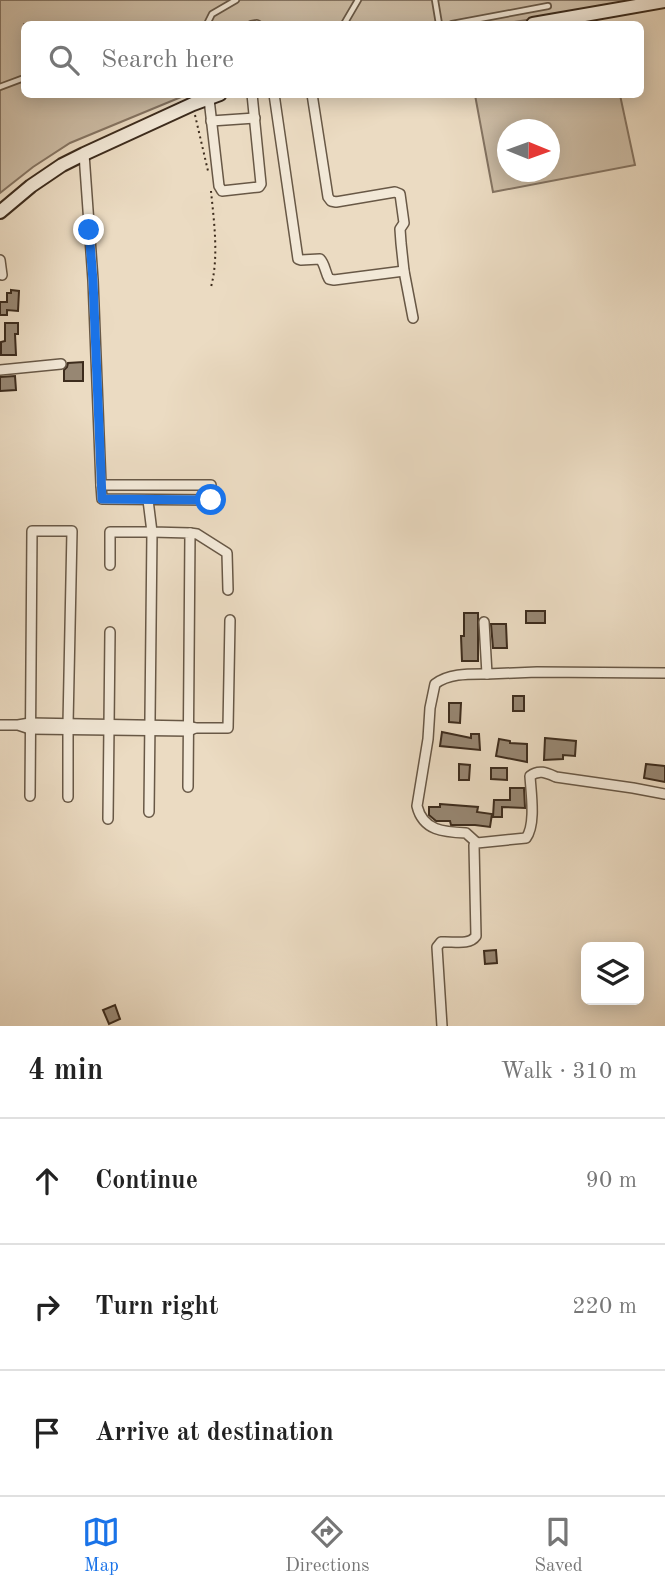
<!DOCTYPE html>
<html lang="en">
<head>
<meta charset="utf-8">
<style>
  :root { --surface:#fff; --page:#f2f2f2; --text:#222; --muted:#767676; --line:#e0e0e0; --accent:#1a73e8 }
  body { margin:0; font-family:"Old Standard TT",serif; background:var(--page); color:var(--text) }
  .controls { position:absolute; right:21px; bottom:21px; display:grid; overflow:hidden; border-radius:10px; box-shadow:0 4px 18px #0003 }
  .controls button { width:63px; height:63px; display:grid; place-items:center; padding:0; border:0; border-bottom:2px solid var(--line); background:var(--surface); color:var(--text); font:35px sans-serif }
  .compass { position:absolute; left:497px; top:119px; width:63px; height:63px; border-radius:50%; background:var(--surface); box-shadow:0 4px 18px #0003; rotate:91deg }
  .stop { position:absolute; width:21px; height:21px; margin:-16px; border:5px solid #1a73e8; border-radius:50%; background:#fff }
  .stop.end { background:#1a73e8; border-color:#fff; box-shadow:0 2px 7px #0008 }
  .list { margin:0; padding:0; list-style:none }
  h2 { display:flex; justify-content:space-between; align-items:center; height:91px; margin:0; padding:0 28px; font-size:30px }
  h2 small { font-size:23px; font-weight:400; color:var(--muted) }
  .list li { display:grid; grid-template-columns:46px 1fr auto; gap:21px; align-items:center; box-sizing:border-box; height:126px; padding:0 28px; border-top:2px solid var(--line) }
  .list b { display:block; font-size:26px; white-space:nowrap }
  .list em { font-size:23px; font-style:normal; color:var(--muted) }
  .icon { flex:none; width:38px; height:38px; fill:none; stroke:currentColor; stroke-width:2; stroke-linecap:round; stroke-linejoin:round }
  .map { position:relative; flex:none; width:665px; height:1026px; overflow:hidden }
  .search { position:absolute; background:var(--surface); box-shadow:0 4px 18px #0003; left:21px; right:21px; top:21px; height:77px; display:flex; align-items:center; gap:18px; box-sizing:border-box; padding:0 24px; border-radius:10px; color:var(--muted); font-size:26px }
  .sheet { height:469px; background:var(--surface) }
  nav { display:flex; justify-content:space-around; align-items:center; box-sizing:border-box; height:98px; border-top:2px solid var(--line); background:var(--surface); font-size:19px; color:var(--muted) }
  nav a { display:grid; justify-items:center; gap:4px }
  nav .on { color:var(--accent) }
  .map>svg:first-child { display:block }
  .green { fill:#cdbda6; stroke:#857462; stroke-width:2; fill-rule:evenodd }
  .building { fill:#978773; stroke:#3d2c1d; stroke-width:2 }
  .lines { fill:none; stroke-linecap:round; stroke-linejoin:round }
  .lane-casing { stroke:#685846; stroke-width:8 }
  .street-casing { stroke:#685846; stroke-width:12 }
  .secondary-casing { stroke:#3d2c1d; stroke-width:16 }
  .path { stroke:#3d2c1d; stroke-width:2; stroke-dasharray:2 3.5; stroke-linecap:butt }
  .lane { stroke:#f2e8d7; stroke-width:4.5 }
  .street { stroke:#f2e8d7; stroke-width:9 }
  .secondary { stroke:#f2e8d7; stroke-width:12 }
  .route { stroke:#1a73e8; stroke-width:9 }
</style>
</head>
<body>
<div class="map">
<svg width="665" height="1026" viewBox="0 0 665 1026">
  <rect width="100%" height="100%" fill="#ebdbc2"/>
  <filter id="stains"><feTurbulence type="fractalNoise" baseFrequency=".00286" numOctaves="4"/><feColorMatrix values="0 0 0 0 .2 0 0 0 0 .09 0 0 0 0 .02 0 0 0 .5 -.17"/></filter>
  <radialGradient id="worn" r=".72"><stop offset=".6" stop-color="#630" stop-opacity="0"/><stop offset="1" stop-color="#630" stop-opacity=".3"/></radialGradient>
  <g class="green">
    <path d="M0,0H648L502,24H24V94L186,95L70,143L33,167L0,193Z"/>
    <path d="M475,95H620L635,165L493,192ZM508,130H550V172H508Z"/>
  </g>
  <g class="building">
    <path d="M11,290L19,291L18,311L7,310V315H0V302H7V293H11Z"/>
    <path d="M5,323H18V334H15L16,355H1V342L5,341Z"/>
    <path d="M83,362V381H64V370L67,367L68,363Z"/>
    <path d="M15,376L16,390L0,391V377Z"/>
    <rect x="526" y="611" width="19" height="12"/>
    <path d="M464,613H478V661H462L461,636H464Z"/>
    <path d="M491,624H506L507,648H493Z"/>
    <rect x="513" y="696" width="11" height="15"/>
    <path d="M449,703H461L460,723L449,722Z"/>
    <path d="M442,732L471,738V734H479L480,750L440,746Z"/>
    <path d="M545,738L576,741L575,756L563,755V759L544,760Z"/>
    <path d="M499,739L510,741V743L527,744V762L496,756Z"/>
    <path d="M459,764L470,765L469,780H459Z"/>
    <path d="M646,764L665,766V782L644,778Z"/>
    <path d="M491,768H507V780L491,779Z"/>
    <path d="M510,788H524L525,808L502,807V817H493L494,800H510Z"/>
    <path d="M440,804L478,807L477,812L492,814L490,827L475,825H451L450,821H436L429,815V807H440Z"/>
    <path d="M496,950L497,963L485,964L484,951Z"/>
    <path d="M115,1005L120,1019L109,1024L103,1010Z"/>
  </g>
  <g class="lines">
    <defs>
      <g id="lane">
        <path d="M435,0L439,24"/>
        <path d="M207,24L212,14L236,0"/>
        <path d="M251,24L257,23L259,24"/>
        <path d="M344,24L358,0"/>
        <path d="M452,24L548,6"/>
        <path d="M0,87L24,78"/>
      </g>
      <g id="street">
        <path d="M274,94L298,259L301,260L320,259C325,264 325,272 329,279L334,280L404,271"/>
        <path d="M312,94L328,197L331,201L336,202L395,192L400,194L404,223L400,229L401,243L404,271L413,318"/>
        <path d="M209,99L219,186L222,191L259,187L261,184L252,94"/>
        <path d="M211,121L255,118"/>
        <path d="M84,154L93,280L101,485"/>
        <path d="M0,260L2,275"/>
        <path d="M0,370L61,364"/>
        <path d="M101,485H211V500L102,499Z"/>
        <path d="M148,500L152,532L190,533L188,787"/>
        <path d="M190,533L197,534L227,553L228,590"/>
        <path d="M110,565V532H152L149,812"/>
        <path d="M484,622L487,674L537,672L665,673"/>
        <path d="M0,725H18L30,723L189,726L195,728L189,731L30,729L18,725"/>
        <path d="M195,728H228L230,620"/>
        <path d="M30,796L32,531H72L68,724"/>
        <path d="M68,797V729"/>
        <path d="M108,819L110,632"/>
        <path d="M477,843L466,833C444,832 423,831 417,806L428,739L430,708L435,684C449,673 470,674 487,674"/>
        <path d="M442,1026L437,947L441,942C453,941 469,946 476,936L474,845L477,843L526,838C536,825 531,793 530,776C539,769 547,773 556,777L633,788L665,794"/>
      </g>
      <g id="secondary">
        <path d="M533,24L665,1"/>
        <path d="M0,212L31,186L62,165L84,154L193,104L220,94"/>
      </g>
    </defs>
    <use href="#lane" class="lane-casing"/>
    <use href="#street" class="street-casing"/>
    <use href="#secondary" class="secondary-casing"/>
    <g class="path">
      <path d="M195,115L208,171"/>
      <path d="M211,191C214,222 219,257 211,287"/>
    </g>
    <use href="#lane" class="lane"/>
    <use href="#street" class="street"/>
    <use href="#secondary" class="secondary"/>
  </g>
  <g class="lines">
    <path class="route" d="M89,230L93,281L102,499L211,500"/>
  </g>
  <rect width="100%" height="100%" filter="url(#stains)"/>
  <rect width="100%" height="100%" fill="url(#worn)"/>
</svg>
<div class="controls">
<button><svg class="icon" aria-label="layers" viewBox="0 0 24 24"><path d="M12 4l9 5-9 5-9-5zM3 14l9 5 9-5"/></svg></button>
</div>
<svg class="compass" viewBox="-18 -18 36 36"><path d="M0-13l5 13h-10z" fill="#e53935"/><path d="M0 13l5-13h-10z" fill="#767676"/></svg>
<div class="stop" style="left:211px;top:500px"></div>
<div class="stop end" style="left:89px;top:230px"></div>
<div class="search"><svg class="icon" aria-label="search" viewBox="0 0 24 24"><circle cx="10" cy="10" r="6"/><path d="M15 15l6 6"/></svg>Search here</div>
</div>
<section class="sheet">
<h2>4 min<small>Walk · 310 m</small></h2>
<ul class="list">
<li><svg class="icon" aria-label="ahead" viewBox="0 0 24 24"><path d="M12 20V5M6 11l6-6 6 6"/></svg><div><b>Continue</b></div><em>90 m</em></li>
<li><svg class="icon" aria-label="right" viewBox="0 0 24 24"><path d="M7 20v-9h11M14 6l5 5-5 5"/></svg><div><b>Turn right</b></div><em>220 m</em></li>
<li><svg class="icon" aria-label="arrive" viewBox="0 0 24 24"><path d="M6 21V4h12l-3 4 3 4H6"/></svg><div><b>Arrive at destination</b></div></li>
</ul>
</section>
<nav>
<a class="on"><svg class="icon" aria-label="map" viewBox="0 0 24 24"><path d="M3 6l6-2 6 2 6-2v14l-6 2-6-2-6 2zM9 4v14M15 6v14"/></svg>Map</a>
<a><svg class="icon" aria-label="directions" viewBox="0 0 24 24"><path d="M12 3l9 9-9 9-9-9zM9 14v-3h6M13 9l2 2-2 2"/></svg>Directions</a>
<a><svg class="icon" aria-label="saved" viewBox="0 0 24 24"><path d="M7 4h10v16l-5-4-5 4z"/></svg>Saved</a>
</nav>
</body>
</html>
